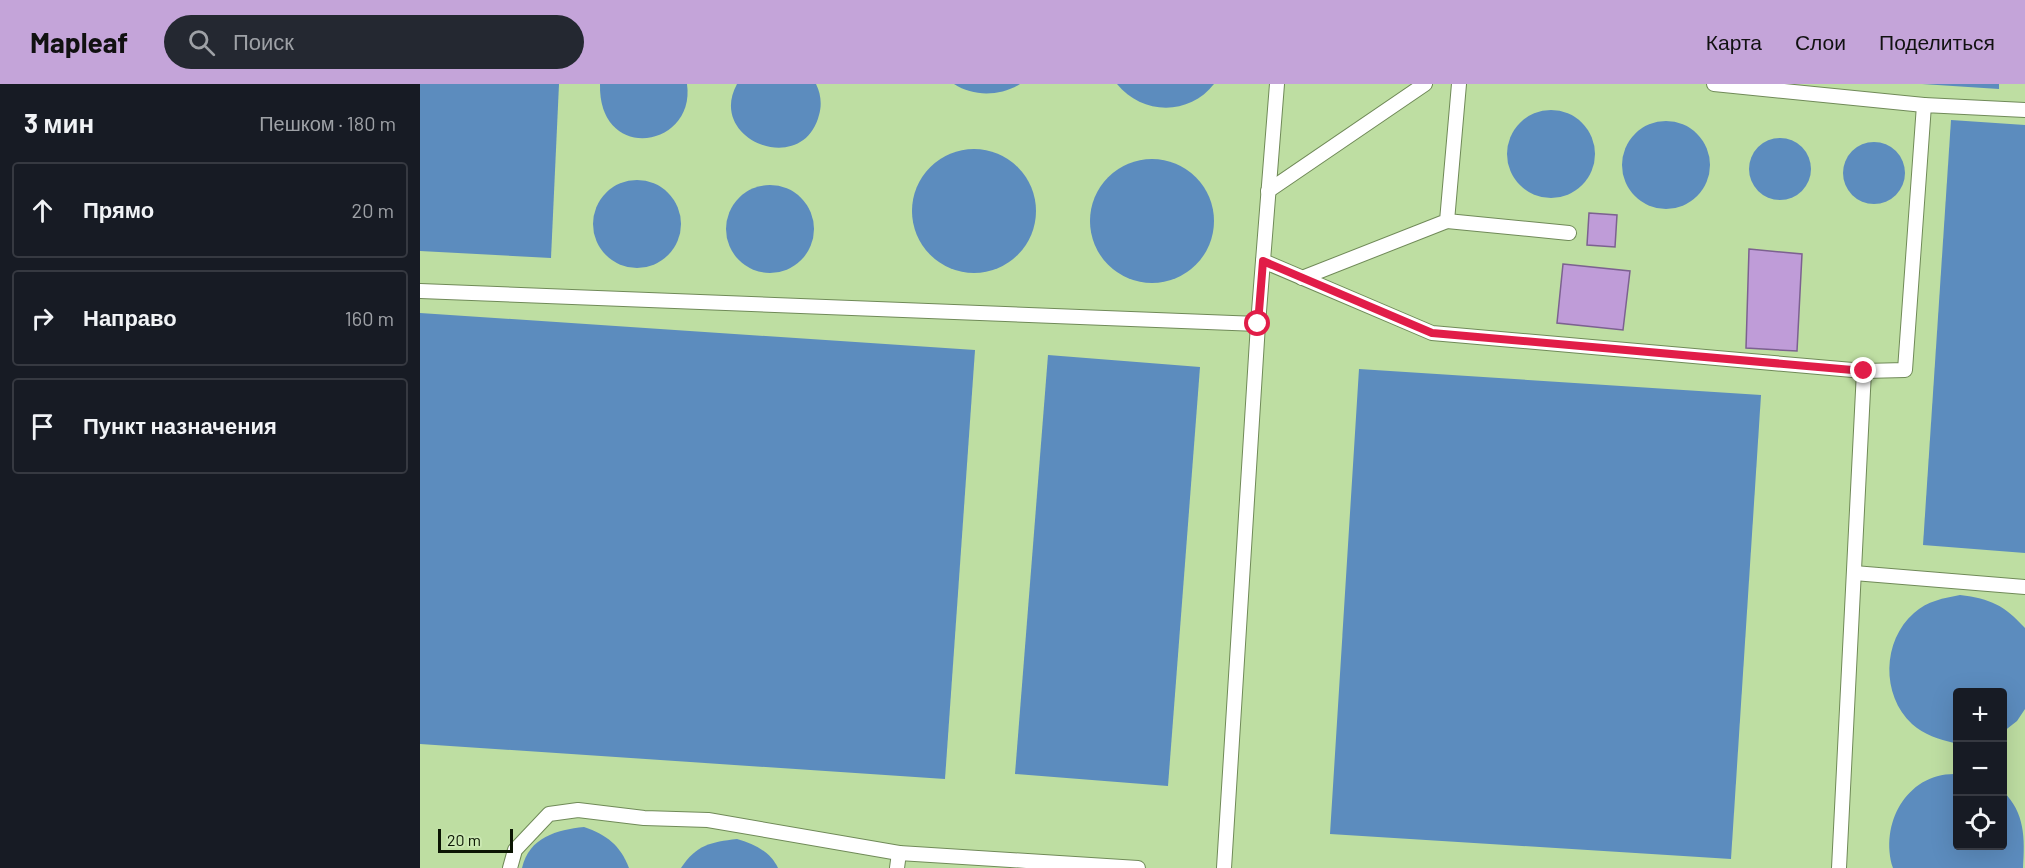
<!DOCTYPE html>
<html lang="ru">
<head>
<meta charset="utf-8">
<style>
  :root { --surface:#171b24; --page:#242831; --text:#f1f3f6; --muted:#9ea1a6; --line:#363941; --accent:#c4a4d9 }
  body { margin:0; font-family:Barlow,sans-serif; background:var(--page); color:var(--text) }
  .controls { position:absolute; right:18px; bottom:18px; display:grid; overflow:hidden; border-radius:6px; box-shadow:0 6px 24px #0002 }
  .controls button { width:54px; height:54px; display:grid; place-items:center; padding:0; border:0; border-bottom:2px solid var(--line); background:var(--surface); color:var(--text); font:30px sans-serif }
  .scale { position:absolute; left:18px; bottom:15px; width:75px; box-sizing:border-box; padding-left:6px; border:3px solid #0b1503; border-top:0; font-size:16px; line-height:21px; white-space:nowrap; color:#0b1503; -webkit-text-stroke:4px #cbe8b2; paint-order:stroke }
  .stop { position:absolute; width:18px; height:18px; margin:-14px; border:4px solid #e11d48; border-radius:50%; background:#fff }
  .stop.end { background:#e11d48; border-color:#fff; box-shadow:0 2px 6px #0008 }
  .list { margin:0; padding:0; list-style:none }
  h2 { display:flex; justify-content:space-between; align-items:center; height:78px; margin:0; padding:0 24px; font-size:26px }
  h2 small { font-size:20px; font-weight:400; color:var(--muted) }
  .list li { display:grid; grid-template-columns:39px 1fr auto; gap:18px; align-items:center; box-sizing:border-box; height:96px; margin:0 12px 12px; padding:0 12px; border:2px solid var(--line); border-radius:6px }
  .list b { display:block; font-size:22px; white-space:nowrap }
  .list em { font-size:20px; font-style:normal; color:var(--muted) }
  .icon { flex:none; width:33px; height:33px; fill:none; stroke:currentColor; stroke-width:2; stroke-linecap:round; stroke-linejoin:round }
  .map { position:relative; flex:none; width:1605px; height:784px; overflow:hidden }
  header { display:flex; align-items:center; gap:36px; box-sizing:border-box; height:84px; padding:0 30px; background:var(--accent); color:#111 }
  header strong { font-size:28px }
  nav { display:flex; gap:33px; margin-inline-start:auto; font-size:21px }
  .search { width:420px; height:54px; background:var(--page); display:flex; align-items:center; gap:15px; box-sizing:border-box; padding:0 21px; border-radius:33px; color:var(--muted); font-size:22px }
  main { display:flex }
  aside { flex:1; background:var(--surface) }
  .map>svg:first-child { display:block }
  .built { fill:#bedea2; fill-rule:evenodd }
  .water { fill:#5c8cbe }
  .building { fill:#bf9cd8; stroke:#7c6190; stroke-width:1.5 }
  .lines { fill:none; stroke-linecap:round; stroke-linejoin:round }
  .service-casing { stroke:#708a58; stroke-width:16 }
  .service { stroke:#fff; stroke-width:14 }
  .route { stroke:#e11d48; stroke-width:8 }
</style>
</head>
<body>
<header>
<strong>Mapleaf</strong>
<div class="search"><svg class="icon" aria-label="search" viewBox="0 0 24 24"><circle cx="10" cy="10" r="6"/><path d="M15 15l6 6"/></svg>Поиск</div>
<nav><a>Карта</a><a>Слои</a><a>Поделиться</a></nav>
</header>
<main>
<aside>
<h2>3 мин<small>Пешком · 180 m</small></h2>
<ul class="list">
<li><svg class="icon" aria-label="ahead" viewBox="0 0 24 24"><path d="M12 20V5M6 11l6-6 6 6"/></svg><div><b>Прямо</b></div><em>20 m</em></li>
<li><svg class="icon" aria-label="right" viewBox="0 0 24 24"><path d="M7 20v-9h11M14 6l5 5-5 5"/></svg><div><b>Направо</b></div><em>160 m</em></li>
<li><svg class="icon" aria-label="arrive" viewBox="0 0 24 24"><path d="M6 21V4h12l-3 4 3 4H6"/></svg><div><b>Пункт назначения</b></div></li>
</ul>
</aside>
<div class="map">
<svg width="1605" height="784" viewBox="0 0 1605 784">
  <rect width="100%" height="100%" fill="#cbe8b2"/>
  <path class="built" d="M0,0H1605V784H0ZM1538,608H1582V762H1538Z"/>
  <g class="water">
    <path d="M0,0H139L131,174L0,167Z"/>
    <path d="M180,0H267C276,64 178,80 180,0Z"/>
    <path d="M317,0H396C401,10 402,21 399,31C383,94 286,56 317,0Z"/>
    <path d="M534,0H600C580,12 554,13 534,0Z"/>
    <path d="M697,0H794C769,32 722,31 697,0Z"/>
    <path d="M1502,0H1579V5Z"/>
    <circle cx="1131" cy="70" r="44"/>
    <path d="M1531,36L1605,41V469L1503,461Z"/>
    <circle cx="1246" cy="81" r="44"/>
    <circle cx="1360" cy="85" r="31"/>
    <circle cx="1454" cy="89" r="31"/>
    <circle cx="554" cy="127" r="62"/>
    <circle cx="732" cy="137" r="62"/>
    <circle cx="217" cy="140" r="44"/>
    <circle cx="350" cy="145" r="44"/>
    <path d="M0,229L555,266L525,695L0,660Z"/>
    <path d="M628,271L780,283L748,702L595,690Z"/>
    <path d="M939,285L1341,311L1311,775L910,750Z"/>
    <path d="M1540,511C1571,515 1584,521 1605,544V625L1597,637L1583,648L1582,608H1538L1537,659H1534C1519,655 1504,651 1492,640C1461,611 1462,557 1494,529C1507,517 1524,514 1540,511Z"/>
    <path d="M1537,690L1538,762H1582L1583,707C1605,729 1605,754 1603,784H1473C1459,740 1487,688 1537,690Z"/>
    <path d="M164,743C187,751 200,761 209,784H102C109,753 137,746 164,743Z"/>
    <path d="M317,755C334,760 350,767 358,784H261C276,761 291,758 317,755Z"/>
  </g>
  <g class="building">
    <path d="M1169,129L1197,131L1195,163L1167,161Z"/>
    <path d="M1329,165L1382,170L1377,267L1326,264Z"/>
    <path d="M1143,180L1210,187L1203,246L1137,239Z"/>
  </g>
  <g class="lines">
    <defs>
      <g id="service">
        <path d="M1294,0L1504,21"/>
        <path d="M848,107L1005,0"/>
        <path d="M1027,137L1149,149"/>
        <path d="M843,177L1012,249L1444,287"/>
        <path d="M882,194L1027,137L1039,0"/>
        <path d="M0,207L838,240"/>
        <path d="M1434,489L1605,503"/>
        <path d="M90,784L95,766L129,730L158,726L224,734L288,736L479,769"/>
        <path d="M477,784L479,769L718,784"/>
        <path d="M804,784L838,240L857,0"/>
        <path d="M1419,784L1444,287L1485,286L1504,21L1605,26"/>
      </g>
    </defs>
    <use href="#service" class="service-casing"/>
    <use href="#service" class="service"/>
  </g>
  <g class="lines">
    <path class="route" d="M838,240L843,177L1012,249L1444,287"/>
  </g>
</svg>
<div class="controls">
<button>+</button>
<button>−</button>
<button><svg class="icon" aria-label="locate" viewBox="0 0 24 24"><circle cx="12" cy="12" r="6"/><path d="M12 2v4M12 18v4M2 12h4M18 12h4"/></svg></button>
</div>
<div class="scale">20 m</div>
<div class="stop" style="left:838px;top:240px"></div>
<div class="stop end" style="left:1444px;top:287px"></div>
</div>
</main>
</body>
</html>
